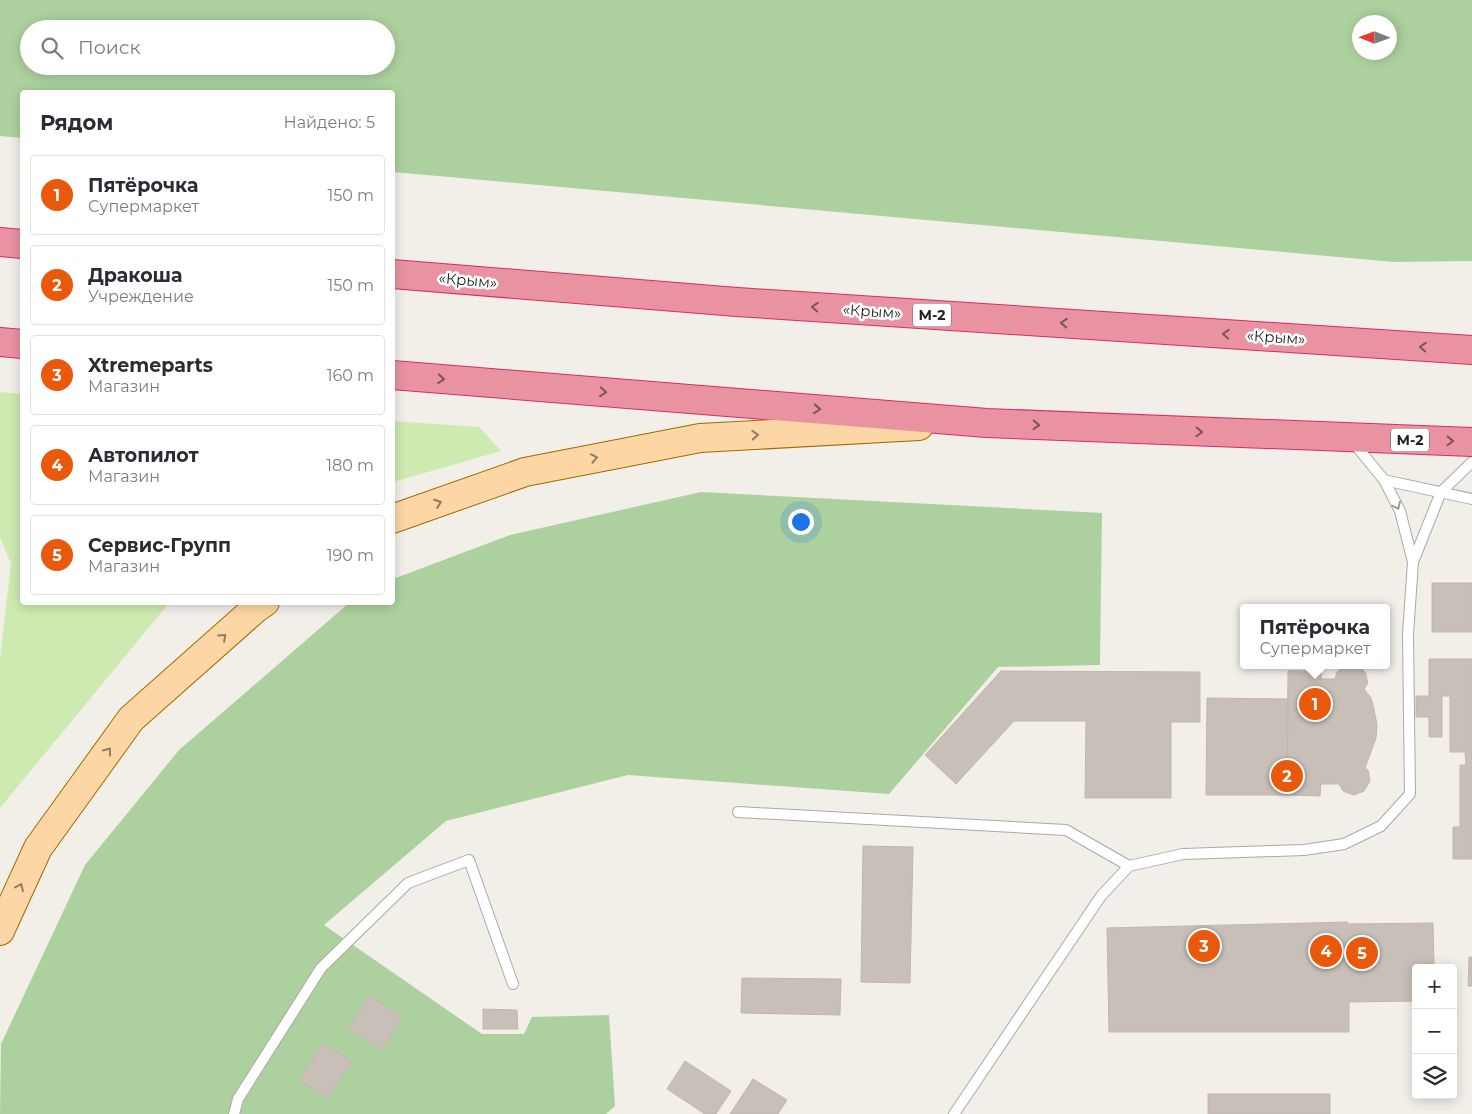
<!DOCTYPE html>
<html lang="ru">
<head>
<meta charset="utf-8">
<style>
  :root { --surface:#fff; --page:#f2f2f3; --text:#2b2b33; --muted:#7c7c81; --line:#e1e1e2; --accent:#ea580c }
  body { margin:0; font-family:Montserrat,sans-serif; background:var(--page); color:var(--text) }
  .controls { position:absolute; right:15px; bottom:15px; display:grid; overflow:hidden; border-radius:5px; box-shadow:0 2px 12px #0003 }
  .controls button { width:45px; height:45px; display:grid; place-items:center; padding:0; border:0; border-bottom:1px solid var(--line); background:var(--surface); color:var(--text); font:25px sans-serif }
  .compass { position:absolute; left:1352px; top:15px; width:45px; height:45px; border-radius:50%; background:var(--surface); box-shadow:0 2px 12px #0003; rotate:271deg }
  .you { position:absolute; left:800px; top:521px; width:18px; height:18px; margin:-12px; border:4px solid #fff; border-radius:50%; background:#1a73e8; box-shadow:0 0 0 8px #1a73e833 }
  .badge { display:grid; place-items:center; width:32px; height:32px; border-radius:50%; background:var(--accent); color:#fff; font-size:16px; font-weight:700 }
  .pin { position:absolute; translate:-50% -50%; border:2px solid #fff; box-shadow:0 1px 5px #0006 }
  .popup { position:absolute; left:1240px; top:604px; width:150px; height:65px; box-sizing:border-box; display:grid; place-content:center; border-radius:5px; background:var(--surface); filter:drop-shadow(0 1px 4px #0005); font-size:16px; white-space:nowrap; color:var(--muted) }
  .popup b { font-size:19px; color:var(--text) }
  .popup::after { content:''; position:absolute; left:50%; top:100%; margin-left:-10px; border:10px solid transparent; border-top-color:var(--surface) }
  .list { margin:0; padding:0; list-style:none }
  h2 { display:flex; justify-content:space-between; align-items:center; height:65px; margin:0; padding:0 20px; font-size:21px }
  h2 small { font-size:16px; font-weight:400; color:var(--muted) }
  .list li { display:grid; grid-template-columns:32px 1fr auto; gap:15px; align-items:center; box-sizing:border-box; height:80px; margin:0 10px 10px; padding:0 10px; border:1px solid var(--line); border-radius:5px }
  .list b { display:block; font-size:19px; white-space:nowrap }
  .list p { margin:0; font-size:16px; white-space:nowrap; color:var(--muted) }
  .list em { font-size:16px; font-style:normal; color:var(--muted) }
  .icon { flex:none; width:28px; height:28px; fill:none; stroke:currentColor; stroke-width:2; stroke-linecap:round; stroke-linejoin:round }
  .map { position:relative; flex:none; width:1472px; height:1114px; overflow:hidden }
  .search { position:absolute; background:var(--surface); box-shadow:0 2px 12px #0003; left:20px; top:20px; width:375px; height:55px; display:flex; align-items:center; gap:12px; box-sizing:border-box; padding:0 18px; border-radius:28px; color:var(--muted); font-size:19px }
  .panel { position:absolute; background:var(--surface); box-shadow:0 2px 12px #0003; left:20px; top:90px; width:375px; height:515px; border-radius:5px }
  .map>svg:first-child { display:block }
  .grass { fill:#cdebb0 }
  .forest { fill:#add19e; fill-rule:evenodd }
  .building { fill:#c7bfb8; stroke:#c4b6ab }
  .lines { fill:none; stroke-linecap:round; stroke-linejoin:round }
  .lane-casing { stroke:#a9a9a9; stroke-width:12 }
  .primary-casing { stroke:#a06b00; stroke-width:30 }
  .highway-casing { stroke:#dc2a67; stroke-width:30 }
  .lane { stroke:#fff; stroke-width:10 }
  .primary { stroke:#fcd6a4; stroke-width:28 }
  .highway { stroke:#e892a2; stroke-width:28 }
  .oneway { stroke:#7b545c }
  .oneway2 { stroke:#8f7c63 }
  .oneway3 { stroke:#9c9c9c }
  .labels { text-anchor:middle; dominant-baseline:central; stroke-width:5; stroke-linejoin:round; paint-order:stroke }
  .shield { fill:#fff; stroke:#646464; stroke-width:1 }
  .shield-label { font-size:14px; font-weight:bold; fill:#222 }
  .street-label { font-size:15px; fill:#222; stroke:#fff }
</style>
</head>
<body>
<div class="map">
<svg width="1472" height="1114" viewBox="0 0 1472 1114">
  <rect width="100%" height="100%" fill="#f2efe9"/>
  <g class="grass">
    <path d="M0,392L22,394V602L169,603L0,808V659L11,564L0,537Z"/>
    <path d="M392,421L479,427L501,451L393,482Z"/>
  </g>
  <g class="forest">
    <path d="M0,0H1472V261L1394,262L393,172L392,92H22V138L0,136ZM1360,22H1390V52H1360ZM29,29H386V66H29Z"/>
    <path d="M701,492L1102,513L1100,665L998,667L889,794L628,775L446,821L324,925L482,1034H524L532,1017L609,1015L615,1106L606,1114H0L1,1044L85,865L179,750L349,603L392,602L393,579L510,535Z"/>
  </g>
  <g class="building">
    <rect x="1432" y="583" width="40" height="49"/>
    <path d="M1429,659H1472V859H1453V827H1460V765H1466L1465,752H1450V696H1442V737H1429V717H1416V696H1429Z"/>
    <path d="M1345,665H1357L1365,672L1368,683L1364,689L1371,698L1374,709L1377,725L1376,738L1365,768L1368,770L1370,781L1364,791L1354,795L1343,791L1339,784H1321L1320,796L1287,795L1288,671H1321V679H1335L1337,672Z"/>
    <path d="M1001,671L1200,672V722H1171V798H1085L1086,721H1014L956,784L925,755Z"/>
    <path d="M1207,698L1288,699L1287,795H1206Z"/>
    <path d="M863,846L913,847L910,983L861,982Z"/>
    <path d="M1348,922L1347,924L1433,923L1434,968H1416V1001L1349,1002V1032H1109L1107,928Z"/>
    <path d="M1469,957H1472V986H1468Z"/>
    <path d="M742,978L841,979L840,1015L741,1013Z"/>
    <path d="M369,995L403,1017L382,1050L348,1029Z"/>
    <path d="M483,1009L517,1010L518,1029H483Z"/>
    <path d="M323,1043L352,1061L328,1098L299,1080Z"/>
    <path d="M685,1061L731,1091L716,1114H705L667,1089Z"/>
    <path d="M753,1079L787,1100L778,1114H730Z"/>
    <rect x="1208" y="1094" width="122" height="20"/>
  </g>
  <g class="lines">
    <defs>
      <g id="lane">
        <path d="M1384,480L1472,499"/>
        <path d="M1413,562L1441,492L1472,462"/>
        <path d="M738,812L1066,830L1129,866"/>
        <path d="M234,1114L238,1099L321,968L408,883L469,860L513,984"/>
        <path d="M954,1114L1101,896L1129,866L1183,854L1304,850L1344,844L1381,826L1410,794L1408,634L1413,562L1400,511L1384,480L1353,442"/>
      </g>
      <g id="primary">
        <path d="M392,519L525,472L700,438L919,426"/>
        <path d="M0,931L38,848L131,719L255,609L265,602"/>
      </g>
      <g id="highway">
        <path d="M0,242L22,244"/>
        <path d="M392,274L737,302L1472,350"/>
        <path d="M0,342L22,344"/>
        <path d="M392,375L987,423L1472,442"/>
      </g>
    </defs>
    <use href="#lane" class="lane-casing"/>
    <use href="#primary" class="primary-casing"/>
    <use href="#highway" class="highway-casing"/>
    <use href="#lane" class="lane"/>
    <use href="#primary" class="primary"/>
    <use href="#highway" class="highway"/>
  </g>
  <defs><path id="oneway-chevron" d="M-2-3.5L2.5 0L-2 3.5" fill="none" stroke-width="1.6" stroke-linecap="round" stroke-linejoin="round" transform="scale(1.25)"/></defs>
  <g class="oneway">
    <use href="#oneway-chevron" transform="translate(815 307) rotate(-176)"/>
    <use href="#oneway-chevron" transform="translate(1064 323) rotate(-176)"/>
    <use href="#oneway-chevron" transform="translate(1226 334) rotate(-176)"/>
    <use href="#oneway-chevron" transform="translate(1423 347) rotate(-176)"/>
    <use href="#oneway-chevron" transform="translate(441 379) rotate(5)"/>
    <use href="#oneway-chevron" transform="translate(603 392) rotate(5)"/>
    <use href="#oneway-chevron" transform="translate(817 409) rotate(5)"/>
    <use href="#oneway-chevron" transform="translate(1036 425) rotate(2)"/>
    <use href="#oneway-chevron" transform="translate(1199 432) rotate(2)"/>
    <use href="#oneway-chevron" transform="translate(1450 441) rotate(2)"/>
  </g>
  <g class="oneway2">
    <use href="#oneway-chevron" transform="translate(755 435) rotate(-3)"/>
    <use href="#oneway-chevron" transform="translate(594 458) rotate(-11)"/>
    <use href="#oneway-chevron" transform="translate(438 503) rotate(-20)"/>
    <use href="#oneway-chevron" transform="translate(223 637) rotate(-42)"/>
    <use href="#oneway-chevron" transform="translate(108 751) rotate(-54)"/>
    <use href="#oneway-chevron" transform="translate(20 887) rotate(-65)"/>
  </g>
  <use class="oneway3" href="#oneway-chevron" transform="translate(1397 506) rotate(64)"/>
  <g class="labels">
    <g class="shield">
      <rect x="913" y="303.5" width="38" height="23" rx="4"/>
      <rect x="1391" y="428.5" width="38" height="23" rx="4"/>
    </g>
    <g class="shield-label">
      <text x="932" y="315">М-2</text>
      <text x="1410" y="440">М-2</text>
    </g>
    <g class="street-label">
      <text transform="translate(468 280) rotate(5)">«Крым»</text>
      <text transform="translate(872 311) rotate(4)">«Крым»</text>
      <text transform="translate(1276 337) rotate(4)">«Крым»</text>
    </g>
  </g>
</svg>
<div class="controls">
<button>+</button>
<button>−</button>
<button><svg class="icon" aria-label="layers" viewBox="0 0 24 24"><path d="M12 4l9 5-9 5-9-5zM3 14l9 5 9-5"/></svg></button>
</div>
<svg class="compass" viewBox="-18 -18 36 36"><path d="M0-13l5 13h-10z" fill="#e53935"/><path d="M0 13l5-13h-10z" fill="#7c7c81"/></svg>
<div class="you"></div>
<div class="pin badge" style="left:1315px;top:704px">1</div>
<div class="popup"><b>Пятёрочка</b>Супермаркет</div>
<div class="pin badge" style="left:1287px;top:776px">2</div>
<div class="pin badge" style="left:1204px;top:946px">3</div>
<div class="pin badge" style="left:1326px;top:951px">4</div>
<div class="pin badge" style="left:1362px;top:953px">5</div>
<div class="search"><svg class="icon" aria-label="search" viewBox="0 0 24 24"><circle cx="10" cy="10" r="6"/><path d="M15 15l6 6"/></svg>Поиск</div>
<section class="panel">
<h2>Рядом<small>Найдено: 5</small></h2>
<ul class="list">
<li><span class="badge">1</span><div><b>Пятёрочка</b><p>Супермаркет</p></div><em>150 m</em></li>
<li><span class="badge">2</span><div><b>Дракоша</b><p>Учреждение</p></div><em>150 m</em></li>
<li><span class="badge">3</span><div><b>Xtremeparts</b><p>Магазин</p></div><em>160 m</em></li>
<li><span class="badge">4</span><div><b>Автопилот</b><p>Магазин</p></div><em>180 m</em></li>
<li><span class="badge">5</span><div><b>Сервис-Групп</b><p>Магазин</p></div><em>190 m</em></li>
</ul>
</section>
</div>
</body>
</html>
